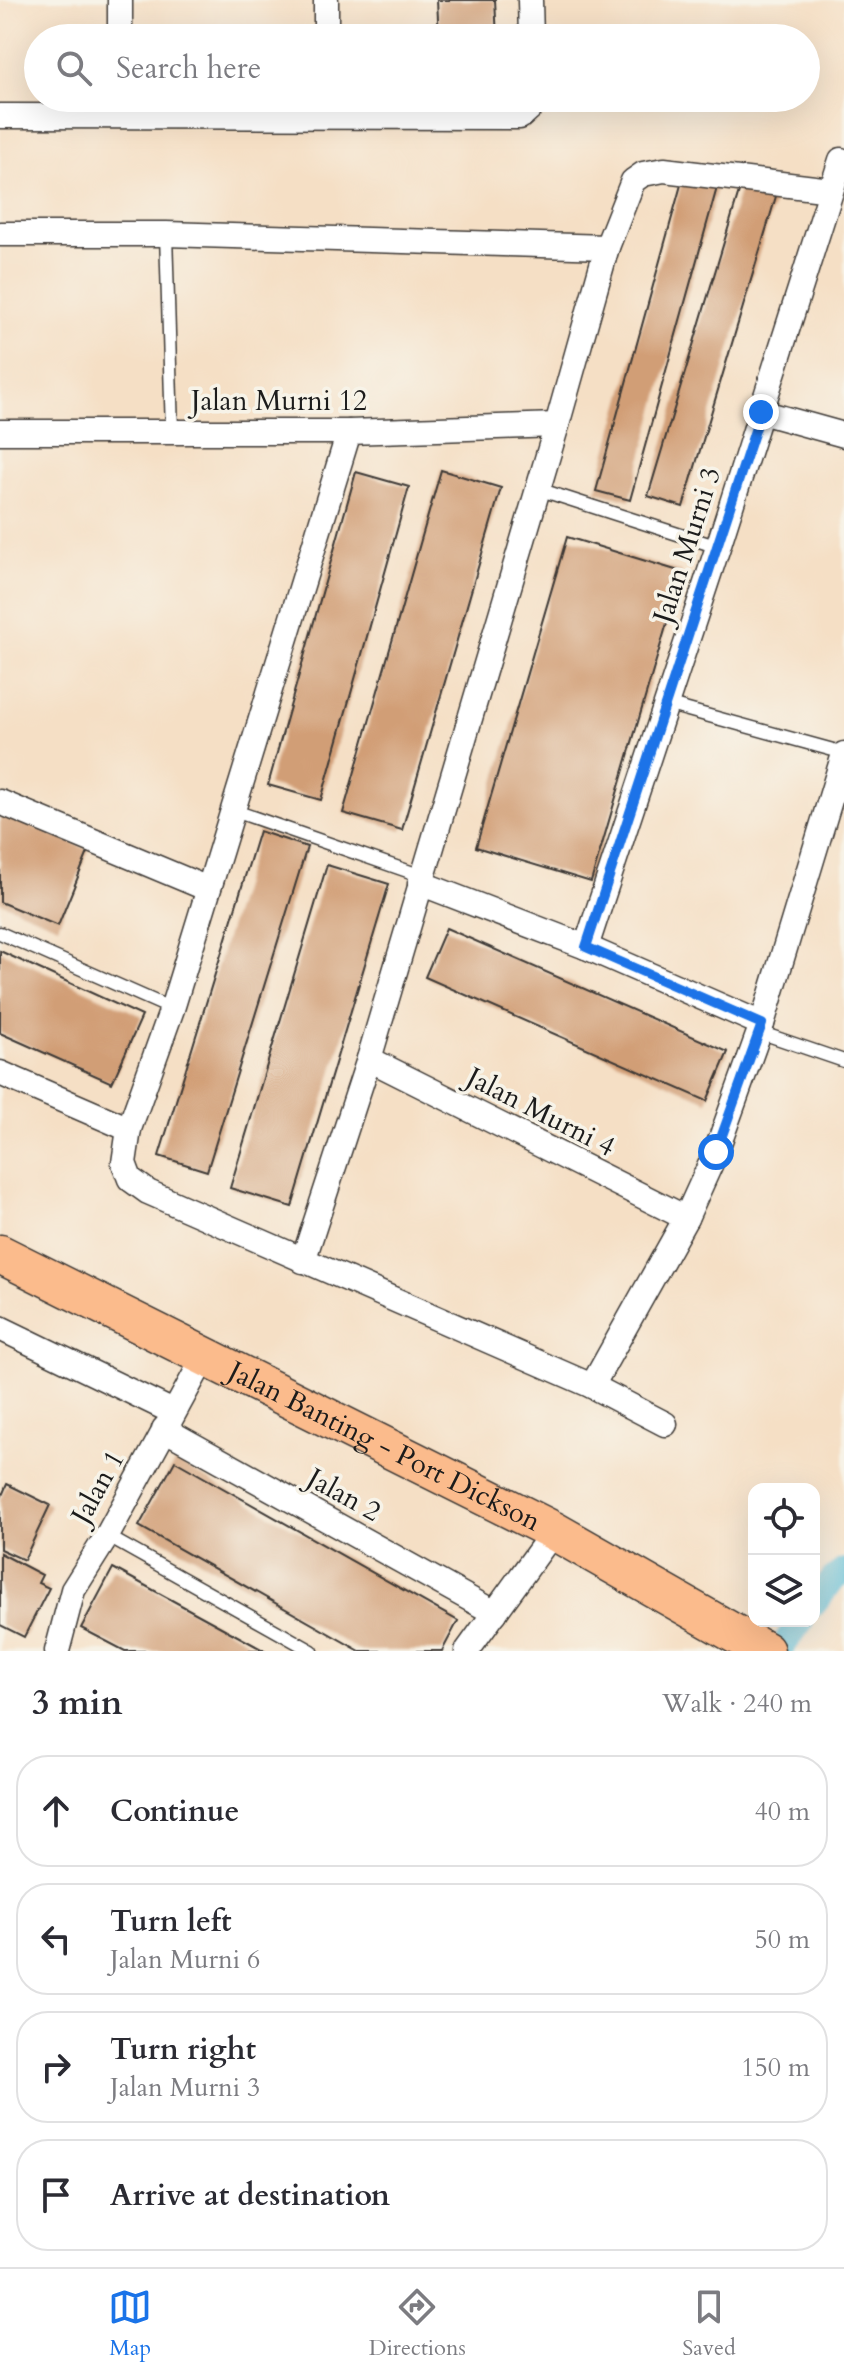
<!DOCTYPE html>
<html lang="en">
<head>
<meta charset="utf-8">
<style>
  :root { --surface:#fff; --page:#f2f2f3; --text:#2b2b33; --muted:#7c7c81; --line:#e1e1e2; --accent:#1a73e8 }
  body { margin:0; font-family:Cardo,serif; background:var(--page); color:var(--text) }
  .controls { position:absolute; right:24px; bottom:24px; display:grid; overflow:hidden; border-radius:16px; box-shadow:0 8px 32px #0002 }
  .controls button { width:72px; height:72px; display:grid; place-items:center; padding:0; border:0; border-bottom:2px solid var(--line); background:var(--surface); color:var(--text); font:40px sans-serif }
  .stop { position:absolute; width:24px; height:24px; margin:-18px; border:6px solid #1a73e8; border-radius:50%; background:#fff }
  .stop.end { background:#1a73e8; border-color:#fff; box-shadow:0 2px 8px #0008 }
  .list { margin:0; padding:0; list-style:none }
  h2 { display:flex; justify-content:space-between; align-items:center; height:104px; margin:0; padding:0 32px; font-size:34px }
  h2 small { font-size:26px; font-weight:400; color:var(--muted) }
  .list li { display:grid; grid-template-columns:52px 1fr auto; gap:24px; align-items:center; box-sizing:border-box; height:112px; margin:0 16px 16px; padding:0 16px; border:2px solid var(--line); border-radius:32px }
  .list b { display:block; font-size:30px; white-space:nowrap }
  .list p { margin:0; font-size:26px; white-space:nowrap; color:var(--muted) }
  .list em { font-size:26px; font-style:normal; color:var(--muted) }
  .icon { flex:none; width:44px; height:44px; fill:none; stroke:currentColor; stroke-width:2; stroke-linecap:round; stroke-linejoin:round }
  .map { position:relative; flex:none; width:844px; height:1651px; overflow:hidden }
  .search { position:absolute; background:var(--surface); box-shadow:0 8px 32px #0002; left:24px; right:24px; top:24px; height:88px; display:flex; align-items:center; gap:20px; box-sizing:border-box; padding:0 28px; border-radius:44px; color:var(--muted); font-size:30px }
  .sheet { height:616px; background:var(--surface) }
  nav { display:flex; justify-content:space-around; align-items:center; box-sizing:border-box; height:112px; border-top:2px solid var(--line); background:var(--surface); font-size:22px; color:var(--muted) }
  nav a { display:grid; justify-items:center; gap:4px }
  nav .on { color:var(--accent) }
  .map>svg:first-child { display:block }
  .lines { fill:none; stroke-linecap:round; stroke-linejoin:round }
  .canal { stroke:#5abdd8; stroke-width:26 }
  .building { fill:#d19e76 }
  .lane-casing { stroke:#3d3935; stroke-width:15 }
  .street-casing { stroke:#3d3935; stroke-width:27 }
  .primary-casing { stroke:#3d3935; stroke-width:41 }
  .lane { stroke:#fff; stroke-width:12 }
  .street { stroke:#fff; stroke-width:24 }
  .primary { stroke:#fbbb8c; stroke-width:38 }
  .route { stroke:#1a73e8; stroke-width:10 }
  .labels { text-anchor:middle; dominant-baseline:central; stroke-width:7; stroke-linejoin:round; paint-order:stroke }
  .street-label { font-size:28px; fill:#1c1c1c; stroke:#f7f3e8 }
</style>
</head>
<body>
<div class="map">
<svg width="844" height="1651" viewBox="0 0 844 1651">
  <rect width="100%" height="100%" fill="#f7f3e8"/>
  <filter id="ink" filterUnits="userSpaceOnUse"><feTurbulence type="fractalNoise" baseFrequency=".0125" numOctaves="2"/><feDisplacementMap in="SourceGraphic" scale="16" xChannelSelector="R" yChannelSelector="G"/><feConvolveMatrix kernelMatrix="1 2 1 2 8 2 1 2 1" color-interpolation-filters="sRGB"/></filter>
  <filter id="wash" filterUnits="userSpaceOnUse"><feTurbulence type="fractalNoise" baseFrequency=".006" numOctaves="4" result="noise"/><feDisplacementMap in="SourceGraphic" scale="32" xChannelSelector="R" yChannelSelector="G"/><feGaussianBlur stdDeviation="1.8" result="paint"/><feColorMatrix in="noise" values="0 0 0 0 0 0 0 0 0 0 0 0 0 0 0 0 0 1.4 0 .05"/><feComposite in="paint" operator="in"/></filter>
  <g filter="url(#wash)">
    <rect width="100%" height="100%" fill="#f5dfc5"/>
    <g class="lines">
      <g class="canal">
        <path d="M814,1604L833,1579L844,1571"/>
        <path d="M779,1651L801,1621"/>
      </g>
    </g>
    <g id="blocks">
      <g class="building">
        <path d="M437,0H495L497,38H439Z"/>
        <path d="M684,174L718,184L630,500L596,491Z"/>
        <path d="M742,182L777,193L683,507L648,496Z"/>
        <path d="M441,470L501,488L402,830L343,813Z"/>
        <path d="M356,472L409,487L321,800L268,785Z"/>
        <path d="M567,537L682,572L591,882L476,847Z"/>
        <path d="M0,813L89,850L58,926L0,902Z"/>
        <path d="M259,831L307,847L207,1171L159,1156Z"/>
        <path d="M327,865L389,884L292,1207L230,1188Z"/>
        <path d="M446,928L728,1052L707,1101L425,977Z"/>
        <path d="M0,951L142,1016L112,1083L0,1033Z"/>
        <path d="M175,1461L458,1621L442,1651H360L139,1526Z"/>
        <path d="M7,1484L50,1505L24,1560L0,1549V1500Z"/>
        <path d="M0,1553L42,1575L38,1583L49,1588L24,1637L0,1625Z"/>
        <path d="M113,1568L265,1651H125L81,1628Z"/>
      </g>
    </g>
  </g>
  <g filter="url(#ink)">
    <use href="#blocks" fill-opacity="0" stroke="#3d3935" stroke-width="2"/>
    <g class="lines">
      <defs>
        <g id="lane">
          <path d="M166,234L172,432"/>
          <path d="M538,489L718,547"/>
          <path d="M666,704L844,753"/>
          <path d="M232,810L422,876"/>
          <path d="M0,933L172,1009"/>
          <path d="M759,1032L844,1061"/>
          <path d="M107,1536L312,1651"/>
        </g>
        <g id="street">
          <path d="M530,0L531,38"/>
          <path d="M120,38V0"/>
          <path d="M326,38V0"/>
          <path d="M0,116L520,117L530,108L532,98"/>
          <path d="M0,234H166L607,247"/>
          <path d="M761,412L844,435"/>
          <path d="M0,432H349L557,425"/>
          <path d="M349,432L172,1009L129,1129L124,1163L130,1179L148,1192L592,1386L686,1218L716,1152L762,1024L844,754"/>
          <path d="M0,802L208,889"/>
          <path d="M420,883L586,947L762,1024"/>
          <path d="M586,947L718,547L841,160"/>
          <path d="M369,1059L686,1218"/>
          <path d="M0,1073L129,1129"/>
          <path d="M303,1261L369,1059L557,425L607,247L633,181L643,174L664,170L831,190"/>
          <path d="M0,1328L173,1412"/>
          <path d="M592,1386L665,1424"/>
          <path d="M164,1429L495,1613"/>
          <path d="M57,1651L73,1590L107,1536L205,1356"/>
          <path d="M467,1651L554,1531"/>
        </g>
        <g id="primary">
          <path id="s1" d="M0,1254L554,1531L765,1651"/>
        </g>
      </defs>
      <use href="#lane" class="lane-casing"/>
      <use href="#street" class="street-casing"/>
      <use href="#primary" class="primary-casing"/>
      <use href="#lane" class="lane"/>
      <use href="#street" class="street"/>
      <use href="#primary" class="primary"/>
    </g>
  </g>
  <g class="lines" filter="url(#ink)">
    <path class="route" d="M716,1152L762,1024L586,947L761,412"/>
  </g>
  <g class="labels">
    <g class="street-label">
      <text x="279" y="401">Jalan Murni 12</text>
      <text transform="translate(687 545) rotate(-72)">Jalan Murni 3</text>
      <text transform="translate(541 1112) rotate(27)">Jalan Murni 4</text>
      <text stroke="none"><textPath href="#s1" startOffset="430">Jalan Banting - Port Dickson</textPath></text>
      <text transform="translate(98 1487) rotate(-61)">Jalan 1</text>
      <text transform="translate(344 1495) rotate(29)">Jalan 2</text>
    </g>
  </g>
</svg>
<div class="controls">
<button><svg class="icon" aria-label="locate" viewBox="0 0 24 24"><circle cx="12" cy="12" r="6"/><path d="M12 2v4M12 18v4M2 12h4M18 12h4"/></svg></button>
<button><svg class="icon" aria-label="layers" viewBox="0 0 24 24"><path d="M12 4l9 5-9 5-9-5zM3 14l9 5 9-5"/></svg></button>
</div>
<div class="stop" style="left:716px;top:1152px"></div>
<div class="stop end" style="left:761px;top:412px"></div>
<div class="search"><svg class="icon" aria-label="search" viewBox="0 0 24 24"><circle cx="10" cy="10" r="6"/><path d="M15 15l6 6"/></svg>Search here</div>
</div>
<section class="sheet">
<h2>3 min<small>Walk · 240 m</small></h2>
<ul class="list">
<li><svg class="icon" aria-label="ahead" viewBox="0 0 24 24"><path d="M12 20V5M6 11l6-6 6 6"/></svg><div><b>Continue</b></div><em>40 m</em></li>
<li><svg class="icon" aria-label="left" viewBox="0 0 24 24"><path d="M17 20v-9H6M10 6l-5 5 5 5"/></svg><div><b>Turn left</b><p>Jalan Murni 6</p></div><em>50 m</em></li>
<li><svg class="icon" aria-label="right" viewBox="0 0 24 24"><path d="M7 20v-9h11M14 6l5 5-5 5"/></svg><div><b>Turn right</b><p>Jalan Murni 3</p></div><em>150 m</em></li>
<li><svg class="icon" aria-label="arrive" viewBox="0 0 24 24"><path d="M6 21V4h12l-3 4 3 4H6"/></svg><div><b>Arrive at destination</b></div></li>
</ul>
</section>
<nav>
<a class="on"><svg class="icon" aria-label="map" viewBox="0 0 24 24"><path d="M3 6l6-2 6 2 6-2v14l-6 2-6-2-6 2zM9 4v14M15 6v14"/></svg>Map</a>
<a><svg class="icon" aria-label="directions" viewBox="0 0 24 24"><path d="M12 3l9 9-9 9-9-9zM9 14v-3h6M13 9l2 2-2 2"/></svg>Directions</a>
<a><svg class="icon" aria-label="saved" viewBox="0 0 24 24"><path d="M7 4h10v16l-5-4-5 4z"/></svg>Saved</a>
</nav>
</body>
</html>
